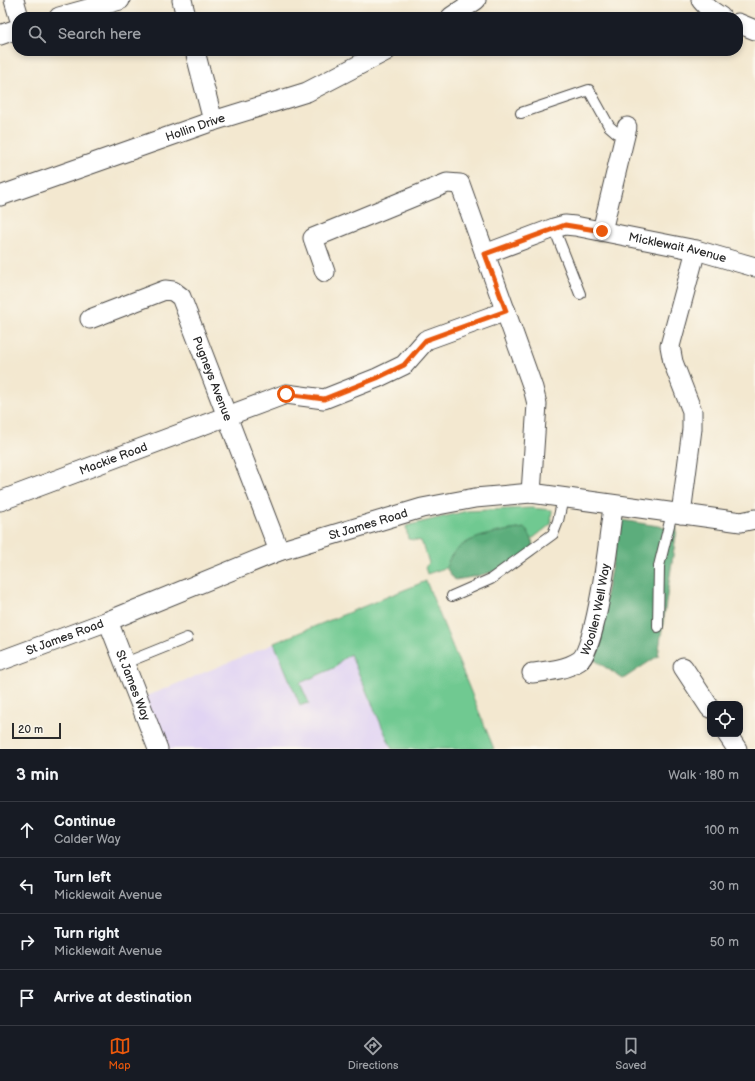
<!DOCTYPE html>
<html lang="en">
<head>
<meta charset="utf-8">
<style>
  :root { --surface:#171b24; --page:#242831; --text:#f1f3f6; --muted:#9ea1a6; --line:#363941; --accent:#ea580c }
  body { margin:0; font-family:"Balsamiq Sans",sans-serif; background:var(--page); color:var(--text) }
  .controls { position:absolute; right:12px; bottom:12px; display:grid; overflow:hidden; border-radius:8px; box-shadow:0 2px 6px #0003 }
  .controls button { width:36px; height:36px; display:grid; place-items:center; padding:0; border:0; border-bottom:1px solid var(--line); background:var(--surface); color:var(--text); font:20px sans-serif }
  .scale { position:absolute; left:12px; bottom:10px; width:49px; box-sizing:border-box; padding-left:4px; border:2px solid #2b2b2b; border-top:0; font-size:11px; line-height:14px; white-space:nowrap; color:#2b2b2b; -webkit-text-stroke:3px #fbf7ec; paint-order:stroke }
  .stop { position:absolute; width:12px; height:12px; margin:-9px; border:3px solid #ea580c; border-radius:50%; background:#fff }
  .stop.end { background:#ea580c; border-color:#fff; box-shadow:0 1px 4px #0008 }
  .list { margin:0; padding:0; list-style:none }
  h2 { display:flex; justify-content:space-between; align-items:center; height:52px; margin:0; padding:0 16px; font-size:17px }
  h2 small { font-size:13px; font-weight:400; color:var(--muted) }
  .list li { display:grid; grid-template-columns:26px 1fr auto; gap:12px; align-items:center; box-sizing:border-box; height:56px; padding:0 16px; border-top:1px solid var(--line) }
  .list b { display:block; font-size:15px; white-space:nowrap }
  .list p { margin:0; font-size:13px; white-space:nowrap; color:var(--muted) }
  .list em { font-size:13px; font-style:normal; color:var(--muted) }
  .icon { flex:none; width:22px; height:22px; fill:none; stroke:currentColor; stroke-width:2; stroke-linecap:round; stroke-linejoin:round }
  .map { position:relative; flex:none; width:755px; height:749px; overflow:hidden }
  .search { position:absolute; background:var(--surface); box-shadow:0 2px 6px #0003; left:12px; right:12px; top:12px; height:44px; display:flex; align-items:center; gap:10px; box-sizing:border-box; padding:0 14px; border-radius:16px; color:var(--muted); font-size:15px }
  .sheet { height:276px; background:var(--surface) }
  nav { display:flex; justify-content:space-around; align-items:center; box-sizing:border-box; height:56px; border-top:1px solid var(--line); background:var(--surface); font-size:11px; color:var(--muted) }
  nav a { display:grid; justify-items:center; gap:2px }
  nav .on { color:var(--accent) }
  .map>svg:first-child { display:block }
  .built { fill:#e1d4f3 }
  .green { fill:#6fc991; stroke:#4d7a5e }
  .forest { fill:#5bad7b; stroke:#436c53 }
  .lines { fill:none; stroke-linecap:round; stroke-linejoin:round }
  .service-casing { stroke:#494744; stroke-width:12 }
  .minor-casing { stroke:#494744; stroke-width:21 }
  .service { stroke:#fff; stroke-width:10 }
  .minor { stroke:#fff; stroke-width:19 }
  .route { stroke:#ea580c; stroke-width:5 }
  .labels { text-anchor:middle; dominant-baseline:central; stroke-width:3; stroke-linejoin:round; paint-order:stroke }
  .street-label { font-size:12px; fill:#2b2b2b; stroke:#fbf7ec }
</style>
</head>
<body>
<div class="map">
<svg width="755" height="749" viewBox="0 0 755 749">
  <rect width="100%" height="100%" fill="#fbf7ec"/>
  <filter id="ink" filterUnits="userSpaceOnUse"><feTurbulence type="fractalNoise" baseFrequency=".025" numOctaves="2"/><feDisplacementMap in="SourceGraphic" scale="8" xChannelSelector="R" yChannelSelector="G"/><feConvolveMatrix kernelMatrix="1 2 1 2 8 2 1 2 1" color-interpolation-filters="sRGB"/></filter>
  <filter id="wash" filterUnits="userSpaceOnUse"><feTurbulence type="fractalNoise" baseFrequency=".012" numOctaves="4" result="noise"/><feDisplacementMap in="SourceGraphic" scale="16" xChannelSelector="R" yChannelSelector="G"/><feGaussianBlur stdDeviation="0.9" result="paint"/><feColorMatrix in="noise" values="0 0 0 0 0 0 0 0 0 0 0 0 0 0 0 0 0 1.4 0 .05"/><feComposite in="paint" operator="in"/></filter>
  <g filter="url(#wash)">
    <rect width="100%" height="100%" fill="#f3e8d0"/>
    <path class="built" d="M426,581L494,749H158L140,699Z"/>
    <g class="green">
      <path d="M531,508L552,510L551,524L532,539L525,528L500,532L469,541L448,567L427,574L425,567L429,563L421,541L408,539L406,526L467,511Z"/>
      <path d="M426,581L494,749H392L350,654L339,662L336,667L300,683L309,703L300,705L274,643Z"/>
    </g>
    <g class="forest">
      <path d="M621,520L677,529L658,656L623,679L593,659Z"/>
      <path d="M525,528L532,539L534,554C510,569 482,576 455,580L446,568C453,536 498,532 525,528Z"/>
    </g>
  </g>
  <g filter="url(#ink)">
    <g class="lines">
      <defs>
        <g id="service">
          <path d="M521,113L589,90L609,126L624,139"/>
          <path d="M554,228L580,294"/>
          <path d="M452,596L491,579L553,534L558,521L563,498"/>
          <path d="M658,627L659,566L672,513"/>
          <path d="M125,663L187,638"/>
        </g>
        <g id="minor">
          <path d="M14,0L19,17"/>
          <path d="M182,0L186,17"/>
          <path d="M701,0L709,9L721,17"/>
          <path d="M59,17L120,0"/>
          <path d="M451,17L476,0"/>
          <path d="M738,23L755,30"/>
          <path d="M0,35L17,29"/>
          <path d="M195,51L213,121"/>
          <path id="s1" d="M0,196L213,121L307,92L386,51"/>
          <path d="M602,231L627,127"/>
          <path id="s2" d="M485,254L554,228L565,225L575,226L696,250L755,267"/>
          <path d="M325,272L313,238L447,183L460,184L533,388L537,404L531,493"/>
          <path id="s3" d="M90,319L165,290L173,291L181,297L279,551"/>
          <path id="s4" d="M0,501L286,394L324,399L377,378L404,365L426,340L506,311"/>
          <path d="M681,514L692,429V411L673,362L670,346L696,250"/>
          <path id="s5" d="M108,621L158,749"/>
          <path id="s6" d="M0,661L108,621L279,551L422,508L475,498L531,493L741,522L755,519"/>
          <path d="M683,667L710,708"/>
          <path id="s7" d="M532,673C548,671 565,670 579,661C597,649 610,532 613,506"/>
          <path d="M727,734L737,749"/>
        </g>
      </defs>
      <use href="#service" class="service-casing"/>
      <use href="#minor" class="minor-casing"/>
      <use href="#service" class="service"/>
      <use href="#minor" class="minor"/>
    </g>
  </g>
  <g class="lines" filter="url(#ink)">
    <path class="route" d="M286,394L324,399L377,378L404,365L426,340L506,311L485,254L565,225L602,231"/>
  </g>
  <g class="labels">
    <g class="street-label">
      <text stroke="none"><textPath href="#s1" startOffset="207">Hollin Drive</textPath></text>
      <text stroke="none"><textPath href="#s2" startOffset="200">Micklewait Avenue</textPath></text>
      <text stroke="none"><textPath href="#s3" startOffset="186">Pugneys Avenue</textPath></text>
      <text stroke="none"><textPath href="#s4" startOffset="121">Mackie Road</textPath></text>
      <text stroke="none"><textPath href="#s6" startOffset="393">St James Road</textPath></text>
      <text stroke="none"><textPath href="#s7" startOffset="104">Woollen Well Way</textPath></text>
      <text stroke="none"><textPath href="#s6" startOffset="69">St James Road</textPath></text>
      <text stroke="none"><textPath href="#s5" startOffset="69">St James Way</textPath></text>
    </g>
  </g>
</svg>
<div class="controls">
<button><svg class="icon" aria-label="locate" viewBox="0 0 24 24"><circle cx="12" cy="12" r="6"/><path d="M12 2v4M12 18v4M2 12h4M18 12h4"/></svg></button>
</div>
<div class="scale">20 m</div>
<div class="stop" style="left:286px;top:394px"></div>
<div class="stop end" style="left:602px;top:231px"></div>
<div class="search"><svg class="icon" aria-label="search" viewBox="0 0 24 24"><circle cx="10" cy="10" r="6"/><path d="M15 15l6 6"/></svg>Search here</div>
</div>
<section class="sheet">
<h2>3 min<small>Walk · 180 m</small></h2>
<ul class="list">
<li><svg class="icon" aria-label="ahead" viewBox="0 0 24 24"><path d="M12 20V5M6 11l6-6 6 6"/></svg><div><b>Continue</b><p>Calder Way</p></div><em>100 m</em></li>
<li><svg class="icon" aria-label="left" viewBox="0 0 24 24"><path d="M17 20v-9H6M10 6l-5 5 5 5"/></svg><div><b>Turn left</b><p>Micklewait Avenue</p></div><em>30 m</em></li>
<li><svg class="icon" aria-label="right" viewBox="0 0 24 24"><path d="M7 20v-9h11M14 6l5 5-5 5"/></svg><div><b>Turn right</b><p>Micklewait Avenue</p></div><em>50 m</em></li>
<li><svg class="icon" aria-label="arrive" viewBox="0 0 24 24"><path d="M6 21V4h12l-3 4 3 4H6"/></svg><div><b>Arrive at destination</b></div></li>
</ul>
</section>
<nav>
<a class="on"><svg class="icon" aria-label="map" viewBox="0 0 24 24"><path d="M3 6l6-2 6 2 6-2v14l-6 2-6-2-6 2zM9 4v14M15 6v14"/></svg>Map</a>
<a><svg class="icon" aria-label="directions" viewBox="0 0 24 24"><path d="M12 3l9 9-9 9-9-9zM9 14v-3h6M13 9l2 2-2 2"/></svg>Directions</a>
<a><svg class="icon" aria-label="saved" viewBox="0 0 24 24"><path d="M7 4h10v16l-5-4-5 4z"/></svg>Saved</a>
</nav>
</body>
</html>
